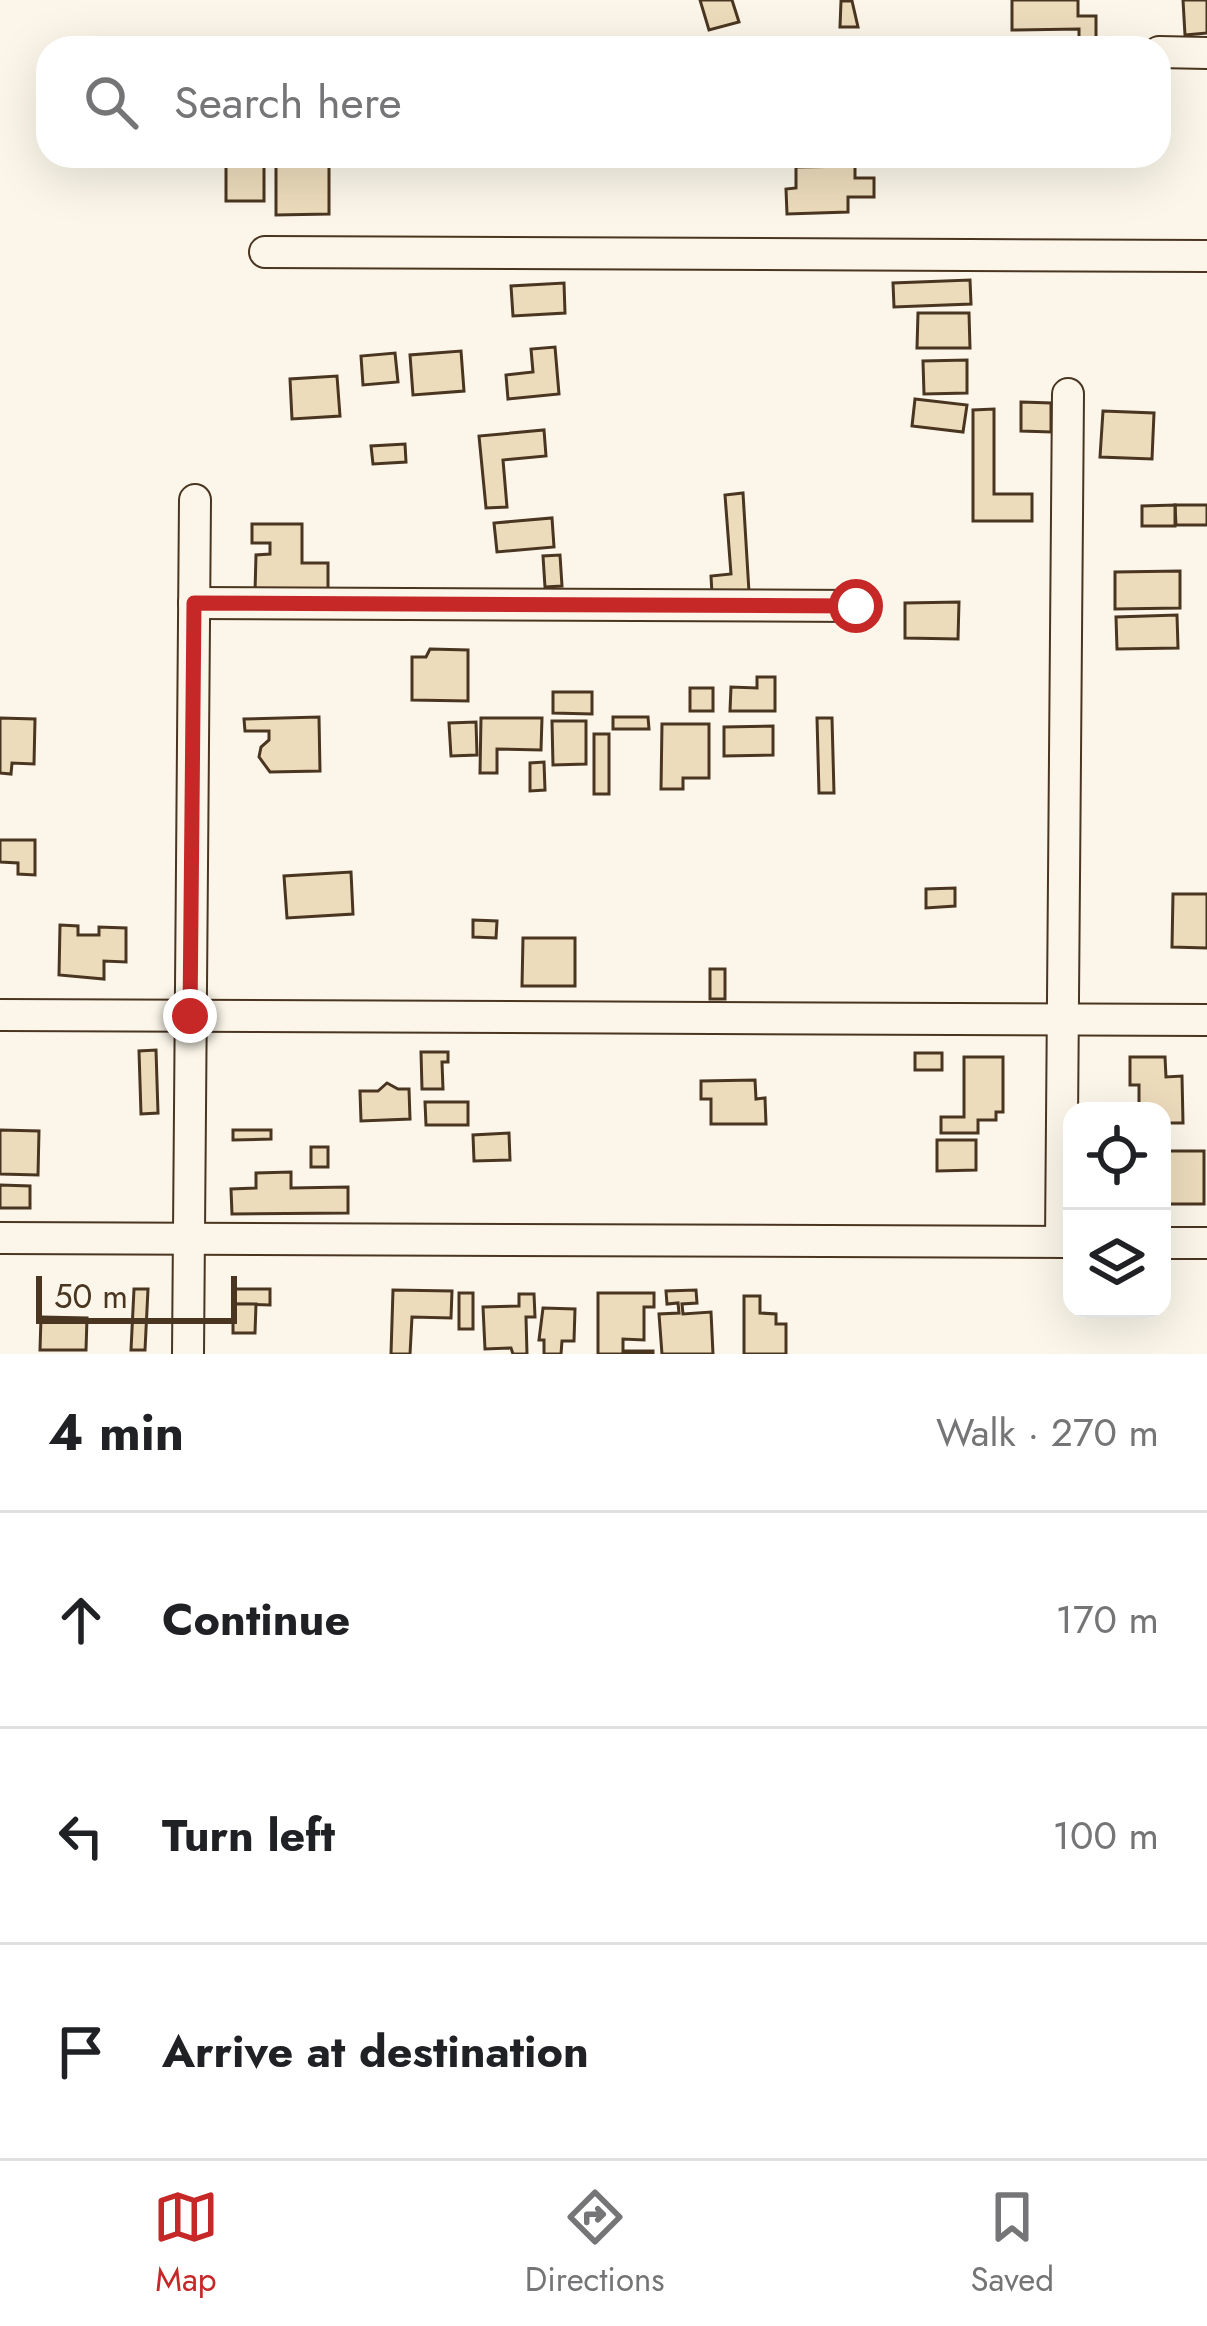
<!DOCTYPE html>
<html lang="en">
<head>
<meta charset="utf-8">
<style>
  :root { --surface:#fff; --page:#f6f6f6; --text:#202124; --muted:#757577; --line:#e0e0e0; --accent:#c62828 }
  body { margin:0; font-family:Jost,sans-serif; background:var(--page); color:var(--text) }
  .controls { position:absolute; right:36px; bottom:36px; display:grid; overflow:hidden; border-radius:24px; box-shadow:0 12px 48px #0002 }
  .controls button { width:108px; height:108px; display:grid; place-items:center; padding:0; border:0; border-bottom:3px solid var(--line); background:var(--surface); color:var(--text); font:60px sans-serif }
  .scale { position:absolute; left:36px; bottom:30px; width:201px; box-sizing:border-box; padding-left:12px; border:6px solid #4a3520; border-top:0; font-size:33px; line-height:42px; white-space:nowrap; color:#4a3520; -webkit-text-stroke:9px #fbf6e9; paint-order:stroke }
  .stop { position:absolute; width:36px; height:36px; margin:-27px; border:9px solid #c62828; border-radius:50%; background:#fff }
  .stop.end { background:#c62828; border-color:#fff; box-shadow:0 3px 12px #0008 }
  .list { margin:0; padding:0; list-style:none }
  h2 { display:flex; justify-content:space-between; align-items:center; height:156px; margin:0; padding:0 48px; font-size:51px }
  h2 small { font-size:39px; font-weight:400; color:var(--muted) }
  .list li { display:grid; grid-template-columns:78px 1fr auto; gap:36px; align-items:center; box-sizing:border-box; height:216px; padding:0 48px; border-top:3px solid var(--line) }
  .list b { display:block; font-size:45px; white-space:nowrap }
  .list em { font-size:39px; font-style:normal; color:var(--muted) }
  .icon { flex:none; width:66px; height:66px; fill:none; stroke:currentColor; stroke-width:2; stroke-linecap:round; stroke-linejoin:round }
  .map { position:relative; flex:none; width:1207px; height:1354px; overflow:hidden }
  .search { position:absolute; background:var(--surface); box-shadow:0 12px 48px #0002; left:36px; right:36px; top:36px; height:132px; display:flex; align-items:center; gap:30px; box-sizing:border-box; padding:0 42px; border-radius:36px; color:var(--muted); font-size:45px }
  .sheet { height:804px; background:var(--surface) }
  nav { display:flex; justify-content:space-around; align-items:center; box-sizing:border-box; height:168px; border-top:3px solid var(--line); background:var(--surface); font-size:33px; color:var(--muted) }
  nav a { display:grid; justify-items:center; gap:6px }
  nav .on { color:var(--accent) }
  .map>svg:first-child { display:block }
  .building { fill:#ecdcbc; stroke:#4a3520; stroke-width:3 }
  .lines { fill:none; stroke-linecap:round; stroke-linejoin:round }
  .minor-casing { stroke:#4a3520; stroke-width:34 }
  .minor { stroke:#fbf6e9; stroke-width:30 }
  .route { stroke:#c62828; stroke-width:15 }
</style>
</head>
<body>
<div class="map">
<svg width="1207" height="1354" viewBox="0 0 1207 1354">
  <rect width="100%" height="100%" fill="#fbf6e9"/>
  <g class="building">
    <path d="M700,0H732L739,22L709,30Z"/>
    <path d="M1012,0H1078V16H1096V38L1079,39V29L1012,30Z"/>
    <path d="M1183,0H1207V33L1185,35Z"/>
    <path d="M841,1H852L858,27H840Z"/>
    <rect x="226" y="156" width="38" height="45"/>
    <path d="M276,157H329V214L276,215Z"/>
    <path d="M855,166V178H874V197H848V212L787,214L786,189L796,188V167Z"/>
    <path d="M970,280L971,304L894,307L893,283Z"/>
    <path d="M564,283L565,313L513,316L511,286Z"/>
    <path d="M918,313H969L970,348H917Z"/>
    <path d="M555,347L559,394L508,399L506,375L533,372L531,349Z"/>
    <path d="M461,351L464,391L413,395L410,355Z"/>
    <path d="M395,353L398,382L363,385L361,356Z"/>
    <path d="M967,360V393L924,394L923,361Z"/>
    <path d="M337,376L340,416L292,419L290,379Z"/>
    <path d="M915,399L967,405L963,432L912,426Z"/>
    <path d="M1021,402L1051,403V432L1021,431Z"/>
    <path d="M994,409V494H1032V521H973V410Z"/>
    <path d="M1103,411L1154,413L1152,459L1100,457Z"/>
    <path d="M544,430L546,456L503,460L507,507L486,508L479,436Z"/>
    <path d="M405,444L406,462L373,464L371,446Z"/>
    <path d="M743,493L749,592L712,594L711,576L731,574L725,495Z"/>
    <path d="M1175,505H1207V525H1176Z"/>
    <path d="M1175,505V526H1142V506Z"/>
    <path d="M552,518L554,547L497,552L494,523Z"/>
    <path d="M252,524H302V563H328V593L255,592L256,555L270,554V543H252Z"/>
    <path d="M560,555L562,586L545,587L543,556Z"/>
    <path d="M1180,571V608L1115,609V572Z"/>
    <path d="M959,602L958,639L905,638V603Z"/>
    <path d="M1177,615L1178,648L1117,649L1116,617Z"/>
    <path d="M430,649L468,650V701L412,700V657H426Z"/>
    <path d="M757,677H775V711H730L731,687L757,688Z"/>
    <rect x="690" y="688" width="23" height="23"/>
    <path d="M553,692H592V714L553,713Z"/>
    <path d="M319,717L320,771L270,772L259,757L261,747L269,740V731H245L244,719Z"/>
    <path d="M613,717H648L649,729H613Z"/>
    <path d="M0,718L35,719L34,764L12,763L11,774L0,773Z"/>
    <path d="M481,718H542L541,750L497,749V773H480Z"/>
    <path d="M817,718H832L834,793H819Z"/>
    <path d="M552,721H586V764L553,765Z"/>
    <path d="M476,722L477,755L451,756L449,723Z"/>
    <path d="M662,724H709V778H683V789H661Z"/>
    <path d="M773,726V755L724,756V727Z"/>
    <rect x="594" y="734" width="15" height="60"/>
    <path d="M544,762L545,790L530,791V763Z"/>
    <path d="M0,840H35V875L18,874V863L0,862Z"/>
    <path d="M351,872L353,914L287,918L284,876Z"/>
    <path d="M955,888V906L926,908V889Z"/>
    <path d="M1173,894H1207V948L1172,947Z"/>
    <path d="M473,920L497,921L496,938L473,937Z"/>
    <path d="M60,925L78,926V935H99V927L126,928V962L104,961V979L59,975Z"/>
    <path d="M523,938H575V986H522Z"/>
    <rect x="710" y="969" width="15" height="30"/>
    <path d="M156,1050L158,1113L141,1114L139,1051Z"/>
    <path d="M421,1052H448V1062H442L443,1089H422Z"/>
    <rect x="915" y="1053" width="27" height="17"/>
    <path d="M964,1057H1003V1112H996V1120H978V1133H941V1117H964Z"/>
    <path d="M1130,1057H1165L1166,1077L1182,1076L1183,1123H1162V1111H1139V1085H1130Z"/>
    <path d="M755,1080L756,1099L765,1098L766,1124H711V1099H701V1081Z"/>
    <path d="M387,1083L398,1089H409L410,1119L361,1121L360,1091H378Z"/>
    <path d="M425,1102H468V1125H426Z"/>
    <path d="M0,1130L39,1131L38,1175L0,1174Z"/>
    <path d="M233,1130H271V1139L233,1140Z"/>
    <path d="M509,1133L510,1160L474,1161L473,1135Z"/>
    <path d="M937,1140H976V1170L937,1171Z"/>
    <rect x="311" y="1147" width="17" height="20"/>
    <rect x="1162" y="1151" width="42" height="53"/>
    <path d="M291,1172V1188L348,1187V1213L232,1214L231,1189L256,1188V1173Z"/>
    <path d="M0,1185L30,1186V1208H0Z"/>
    <path d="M134,1289H148L145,1350H131Z"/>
    <path d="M233,1289H270V1305L233,1304Z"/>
    <path d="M393,1290L452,1291L451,1318L412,1317L410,1354H391Z"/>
    <path d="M696,1290L697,1303L682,1304L683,1314L711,1312L713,1354H662L659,1314L679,1313L678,1303L667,1304L666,1291Z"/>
    <rect x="459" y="1293" width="14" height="36"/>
    <path d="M598,1293H654V1307H644V1340L623,1339V1351H653V1354H598Z"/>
    <path d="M519,1294H534L535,1317H526L527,1354H513L511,1348L485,1349L483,1307L519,1306Z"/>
    <path d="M744,1296H760V1313L776,1314V1324H786V1354H744Z"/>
    <path d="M233,1304H256L255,1333H233Z"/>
    <path d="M543,1308L575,1309L574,1341H562L561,1354H544V1340H539Z"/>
    <path d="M41,1317L87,1318L86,1350H40Z"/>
  </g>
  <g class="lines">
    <defs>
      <g id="minor">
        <path d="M1159,52L1207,53"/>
        <path d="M265,252L1207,256"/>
        <path d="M194,603L857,606"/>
        <path d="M0,1015L1207,1020"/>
        <path d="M0,1238L1072,1242"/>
        <path d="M1061,1242L1068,394"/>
        <path d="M1162,1243H1207"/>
        <path d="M188,1354L195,500"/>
      </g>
    </defs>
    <use href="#minor" class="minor-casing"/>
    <use href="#minor" class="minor"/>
  </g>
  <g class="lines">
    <path class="route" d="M190,1016L194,603L856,606"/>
  </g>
</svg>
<div class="controls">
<button><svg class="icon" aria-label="locate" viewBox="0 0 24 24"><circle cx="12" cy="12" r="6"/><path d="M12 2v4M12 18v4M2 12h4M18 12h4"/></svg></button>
<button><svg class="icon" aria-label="layers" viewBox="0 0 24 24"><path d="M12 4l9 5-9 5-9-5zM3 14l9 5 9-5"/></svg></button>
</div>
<div class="scale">50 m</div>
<div class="stop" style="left:856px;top:606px"></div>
<div class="stop end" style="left:190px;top:1016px"></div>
<div class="search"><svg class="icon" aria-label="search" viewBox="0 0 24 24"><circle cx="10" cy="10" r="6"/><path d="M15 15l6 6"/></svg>Search here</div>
</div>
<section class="sheet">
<h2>4 min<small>Walk · 270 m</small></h2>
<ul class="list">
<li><svg class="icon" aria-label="ahead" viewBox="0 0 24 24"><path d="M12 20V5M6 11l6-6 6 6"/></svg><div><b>Continue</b></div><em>170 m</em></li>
<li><svg class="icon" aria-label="left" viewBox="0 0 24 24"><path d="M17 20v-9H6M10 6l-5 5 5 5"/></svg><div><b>Turn left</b></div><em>100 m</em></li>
<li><svg class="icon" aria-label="arrive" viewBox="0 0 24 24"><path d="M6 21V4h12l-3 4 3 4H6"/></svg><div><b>Arrive at destination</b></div></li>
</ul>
</section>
<nav>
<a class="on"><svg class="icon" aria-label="map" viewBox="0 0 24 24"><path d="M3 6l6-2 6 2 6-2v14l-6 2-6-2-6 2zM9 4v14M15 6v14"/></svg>Map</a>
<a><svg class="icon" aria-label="directions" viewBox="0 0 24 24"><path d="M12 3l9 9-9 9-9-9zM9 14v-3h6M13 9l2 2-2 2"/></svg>Directions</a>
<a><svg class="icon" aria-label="saved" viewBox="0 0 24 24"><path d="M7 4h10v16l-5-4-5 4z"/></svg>Saved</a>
</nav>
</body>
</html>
